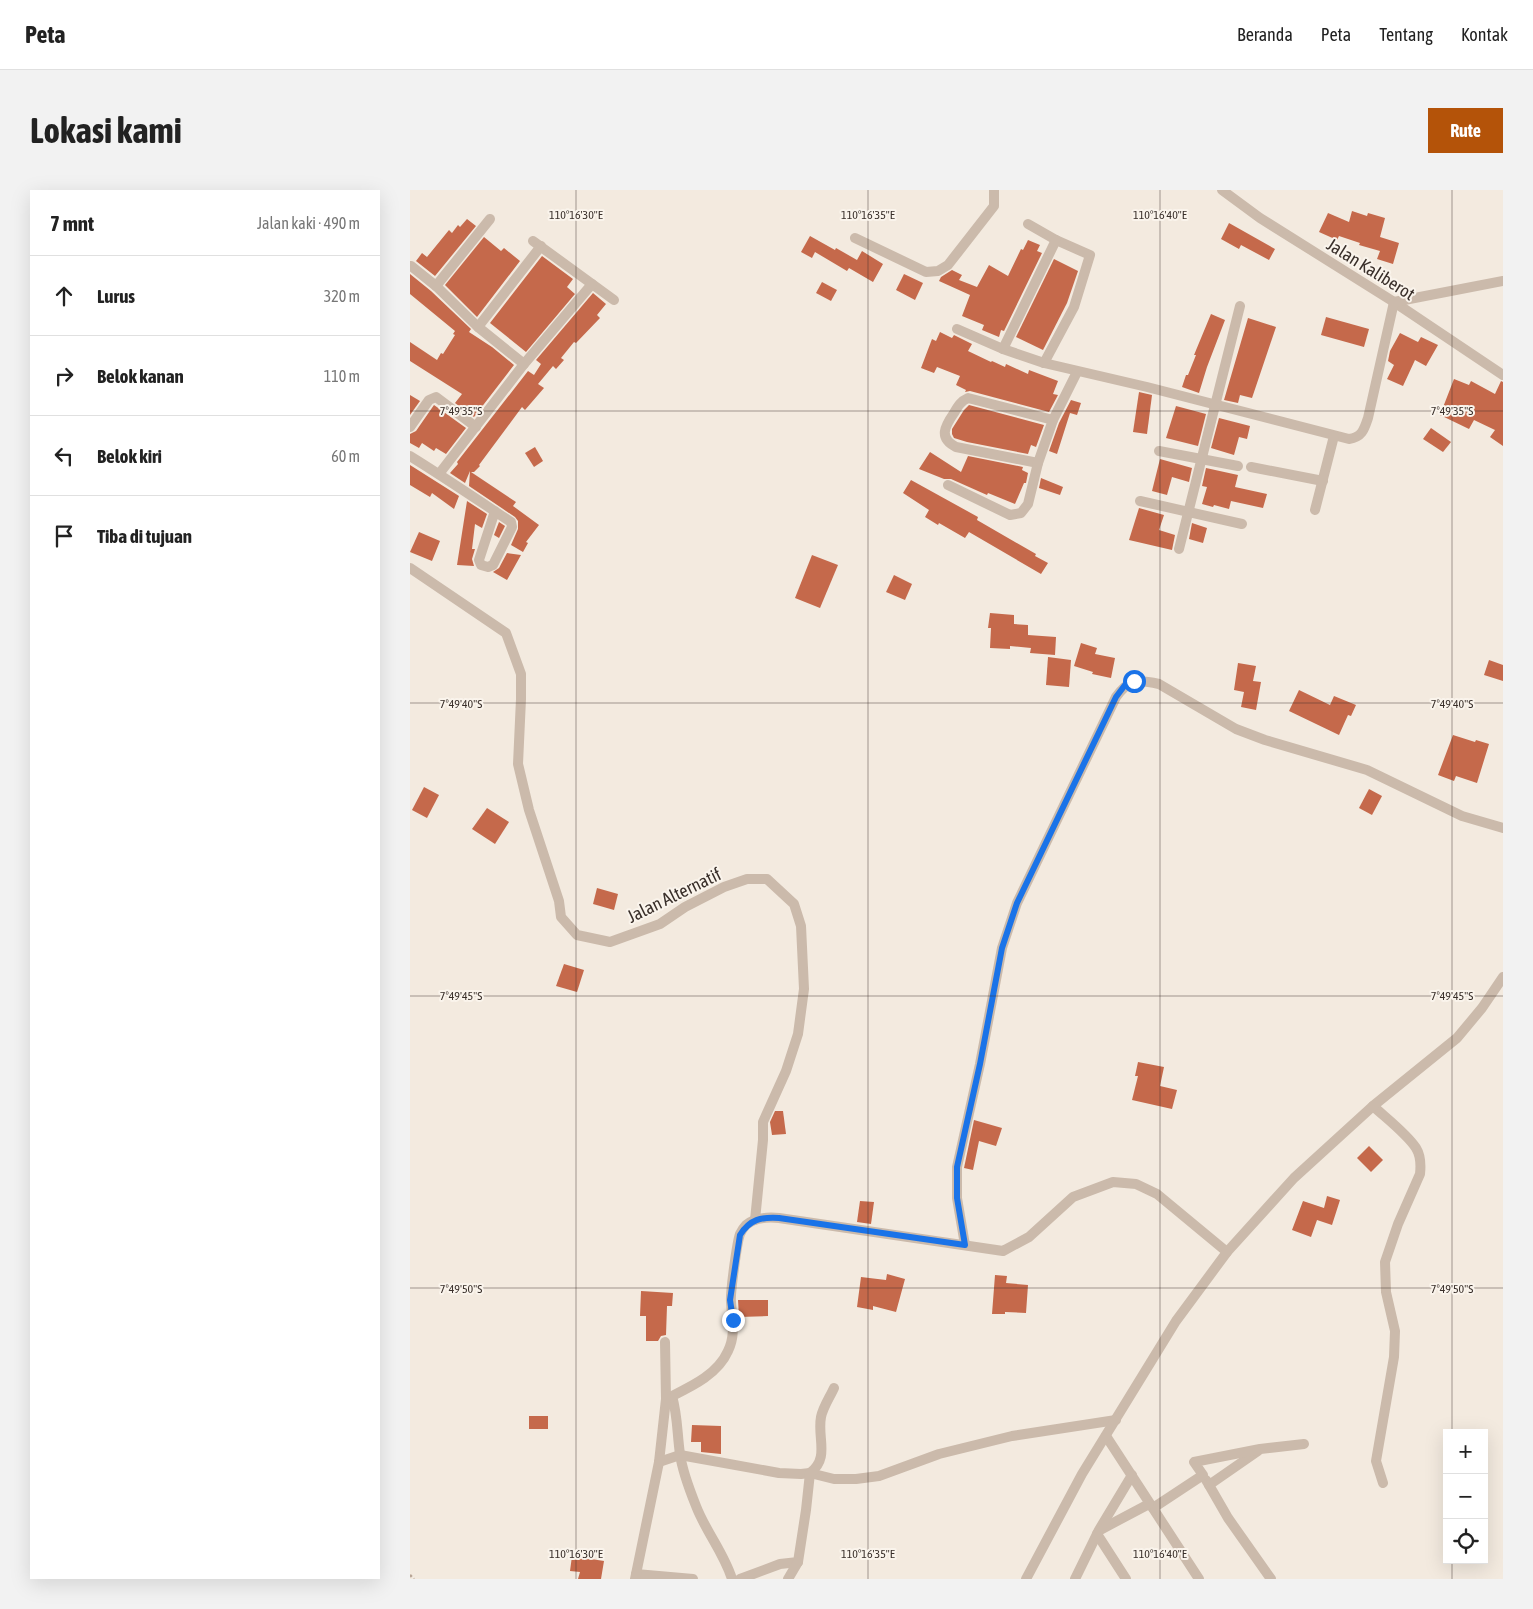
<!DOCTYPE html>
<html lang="id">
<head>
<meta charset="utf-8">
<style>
  :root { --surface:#fff; --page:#f2f2f2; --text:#222; --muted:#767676; --line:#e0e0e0; --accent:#b45309 }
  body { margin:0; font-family:"Asap Condensed",sans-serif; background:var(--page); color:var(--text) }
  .controls { position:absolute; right:15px; bottom:15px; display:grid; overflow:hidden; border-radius:0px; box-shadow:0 5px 20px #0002 }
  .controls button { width:45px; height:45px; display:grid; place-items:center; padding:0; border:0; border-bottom:1px solid var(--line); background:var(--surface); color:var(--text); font:25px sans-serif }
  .stop { position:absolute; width:15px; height:15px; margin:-11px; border:4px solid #1a73e8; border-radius:50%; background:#fff }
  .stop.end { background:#1a73e8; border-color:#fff; box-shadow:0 1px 5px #0008 }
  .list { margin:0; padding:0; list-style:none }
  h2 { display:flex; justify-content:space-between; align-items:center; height:65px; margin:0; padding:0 20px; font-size:21px }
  h2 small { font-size:16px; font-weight:400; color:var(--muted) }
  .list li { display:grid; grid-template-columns:32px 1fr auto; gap:15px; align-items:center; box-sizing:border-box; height:80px; padding:0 20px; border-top:1px solid var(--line) }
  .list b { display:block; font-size:19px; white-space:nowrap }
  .list em { font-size:16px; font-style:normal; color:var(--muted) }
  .icon { flex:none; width:28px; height:28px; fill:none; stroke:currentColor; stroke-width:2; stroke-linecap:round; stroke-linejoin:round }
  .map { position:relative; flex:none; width:1093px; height:1389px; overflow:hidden; border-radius:0px }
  header { display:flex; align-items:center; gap:30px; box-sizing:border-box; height:70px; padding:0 25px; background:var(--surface); border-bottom:1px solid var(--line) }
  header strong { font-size:24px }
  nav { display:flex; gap:28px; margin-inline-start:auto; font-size:18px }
  .intro { display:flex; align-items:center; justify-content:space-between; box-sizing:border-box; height:120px; padding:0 30px }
  h1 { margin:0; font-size:35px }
  .button { padding:12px 22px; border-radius:0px; background:var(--accent); color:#fff; font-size:18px; font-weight:700 }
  main { display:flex; gap:30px; padding:0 30px }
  aside { flex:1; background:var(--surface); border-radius:0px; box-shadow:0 5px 20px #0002 }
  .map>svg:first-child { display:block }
  .building { fill:#c5694b }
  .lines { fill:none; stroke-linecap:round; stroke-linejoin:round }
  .path { stroke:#b7a495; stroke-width:2.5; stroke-dasharray:2.5 2.5; stroke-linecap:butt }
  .street { stroke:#cbbaab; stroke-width:10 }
  .route { stroke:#1a73e8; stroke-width:6 }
  .ticks { fill:none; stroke:#392f2a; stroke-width:1; stroke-opacity:0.45 }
  .labels { text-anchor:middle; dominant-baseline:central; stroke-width:4; stroke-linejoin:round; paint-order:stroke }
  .street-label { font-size:18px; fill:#392f2a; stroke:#faf4ec }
  .ticks-label { font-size:12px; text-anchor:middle; fill:#392f2a; stroke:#faf4ec; stroke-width:4; stroke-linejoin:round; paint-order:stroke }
</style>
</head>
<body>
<header>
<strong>Peta</strong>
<nav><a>Beranda</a><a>Peta</a><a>Tentang</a><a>Kontak</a></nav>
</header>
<div class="intro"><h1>Lokasi kami</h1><a class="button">Rute</a></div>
<main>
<aside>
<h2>7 mnt<small>Jalan kaki · 490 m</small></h2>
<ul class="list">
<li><svg class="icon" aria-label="ahead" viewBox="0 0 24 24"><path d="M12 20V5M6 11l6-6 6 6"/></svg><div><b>Lurus</b></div><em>320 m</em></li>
<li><svg class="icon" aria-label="right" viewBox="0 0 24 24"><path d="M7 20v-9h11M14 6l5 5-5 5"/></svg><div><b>Belok kanan</b></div><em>110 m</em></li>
<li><svg class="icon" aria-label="left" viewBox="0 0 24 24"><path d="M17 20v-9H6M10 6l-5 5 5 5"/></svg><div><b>Belok kiri</b></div><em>60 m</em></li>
<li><svg class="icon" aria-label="arrive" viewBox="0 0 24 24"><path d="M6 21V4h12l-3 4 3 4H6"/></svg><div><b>Tiba di tujuan</b></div></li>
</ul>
</aside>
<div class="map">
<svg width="1093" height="1389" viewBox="0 0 1093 1389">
  <rect width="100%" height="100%" fill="#f3eadf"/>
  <g class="building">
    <path d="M942,21L957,26L958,23L975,28L970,47L989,53L983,74L967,69L970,61L949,55L950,53L929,46L927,50L909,42L918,23L939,32Z"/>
    <path d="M57,29L66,36L25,86L6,71L12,63L17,67L39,40L42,43L48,35L50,37Z"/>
    <path d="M819,33L865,59L859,70L831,55L829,59L811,49Z"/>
    <path d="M400,46L425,60L426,58L447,70L452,61L473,74L463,92L439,78L437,81L405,62L402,68L391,62Z"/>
    <path d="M74,47L91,61L94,58L110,71L67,127L35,95Z"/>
    <path d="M618,50L630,55L627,61L632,63L594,141L591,140L589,147L572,140L574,135L552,126L560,105L529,91L531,87L542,80L552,85L549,90L567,97L579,75L598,86L611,59L613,60Z"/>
    <path d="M132,66L163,89L157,97L165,104L116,162L80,133Z"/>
    <path d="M644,69L668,81L657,113L633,160L606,147Z"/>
    <path d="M0,84L21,101L61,139L59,142L82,157L104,175L64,227L45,213L52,204L0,171V152L27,170L31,163L33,164L45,145L43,144L45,141L0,104Z"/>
    <path d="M494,84L513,93L505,110L486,100Z"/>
    <path d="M412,92L427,100L421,111L406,103Z"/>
    <path d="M183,103L196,114L187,125L190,128L166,153L164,152L151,168L154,170L146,179L143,176L128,194L134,198L115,220L112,217L69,275L70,276L64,282H61L106,312L103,316L129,335L116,352L118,353L113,362L101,355L108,339V331L105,327L59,296L60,281L55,293L40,283L48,274L47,272L118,181L124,185L131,174L126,170Z"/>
    <path d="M801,124L815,130L797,177L789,203L772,197L776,185H778L786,165H784Z"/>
    <path d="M916,127L959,139L954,157L911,145Z"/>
    <path d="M838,128L866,137L842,208L830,205L828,213L814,210Z"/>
    <path d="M530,142L542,148L544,145L562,154L558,161L581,172L582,171L595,177L596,174L618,184L619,180L648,191L643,204L648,205L639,222L560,201L555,202L556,200L546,195L550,186L527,177L524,183L511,178L522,149L526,151Z"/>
    <path d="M990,143L1008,152L1011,147L1028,155L1016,176L1005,170L993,196L977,189L984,175L978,171L980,161Z"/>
    <path d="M1044,189L1059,195L1061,191L1085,204L1091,191L1093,192V256L1080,247L1085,240L1064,230L1059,239L1030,225Z"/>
    <path d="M729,202L742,205L737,244L723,242Z"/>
    <path d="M0,205L10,211L0,225Z"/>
    <path d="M661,210L671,213L667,225L660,223L647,264L639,261L649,233Z"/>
    <path d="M24,215L56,238L36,264L26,258L24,261L12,253L9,258L0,253V244L6,241Z"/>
    <path d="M559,215L634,235L626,257L621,255L618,264L557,252L544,248L542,244V239L554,220Z"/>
    <path d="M766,216L796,224L788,256L756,248Z"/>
    <path d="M809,228L840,236L837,249L829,247L824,265L801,258Z"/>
    <path d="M1021,238L1041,252L1033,262L1013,249Z"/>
    <path d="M125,257L133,271L124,277L115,263Z"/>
    <path d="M520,262L551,282L558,266L613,277L612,280L618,283L616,293H614L605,314L578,303L577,305L541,289H534L509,279Z"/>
    <path d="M750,269L782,278L779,292L762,287L757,305L742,301Z"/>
    <path d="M0,275L49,306L44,319L22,303L20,307L0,295Z"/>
    <path d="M796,278L828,285L825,297L857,304L853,318L821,311L819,319L804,315L803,317L792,314L797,297L792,296Z"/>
    <path d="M631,288L653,297L650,305L629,298Z"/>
    <path d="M501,290L568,327L567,330L626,364L625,366L638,373L631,384L559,342L555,348L529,333L528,335L515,327L519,320L493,303Z"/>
    <path d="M57,311L77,324L72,338L65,334L62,359H65L62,369L64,376L47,375Z"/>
    <path d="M729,318L754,325L749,340L765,345L762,360L719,350Z"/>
    <path d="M89,332L95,336L89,348L84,345Z"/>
    <path d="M782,333L797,338L793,353L779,349Z"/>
    <path d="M9,342L30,351L22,371L0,362Z"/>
    <path d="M97,363L111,365L97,390L83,382L89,378Z"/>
    <path d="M402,365L428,375L410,418L385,408Z"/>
    <path d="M484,385L502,394L495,410L476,402Z"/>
    <path d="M580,423L604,425V434L618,435V445L646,447L645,465L620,463L621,458L600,456V459L580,458L581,438H578Z"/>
    <path d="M671,453L687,458L685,464L705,468L701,488L682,484L683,482L664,476Z"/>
    <path d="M638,467L661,470L659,497L636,495Z"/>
    <path d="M1079,470L1093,475V491L1074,485Z"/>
    <path d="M828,473L846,476L843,491L851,492L846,520L831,517L834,502L824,500Z"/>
    <path d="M889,500L920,515L924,506L946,515L941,526L938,525L929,545L879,521Z"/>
    <path d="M1043,545L1065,552L1066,550L1079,554L1067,593L1046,586L1044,591L1028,585Z"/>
    <path d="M14,597L29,605L17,628L2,620Z"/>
    <path d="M959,599L972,606L962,625L949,618Z"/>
    <path d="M77,618L99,632L85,654L62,639Z"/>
    <path d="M187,698L208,704L204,720L183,714Z"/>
    <path d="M154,774L174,780L167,802L146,796Z"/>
    <path d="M728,872L754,877L750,896L767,900L762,919L722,910L728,886H725Z"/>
    <path d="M365,921H373L376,944L362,945L360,932Z"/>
    <path d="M564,930L592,938L586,956L569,951L563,980L554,978Z"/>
    <path d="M959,956L973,970L961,982L947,968Z"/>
    <path d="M917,1006L930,1010L922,1035L907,1030L901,1047L882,1040L893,1011L914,1018Z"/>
    <path d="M450,1011L464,1012L461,1034L447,1032Z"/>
    <path d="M477,1084L495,1089L486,1122L463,1116V1120L447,1117L451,1087L476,1090Z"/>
    <path d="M585,1085L597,1086L596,1093L618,1095L616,1123L595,1122V1124H582Z"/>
    <path d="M231,1101L263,1103L262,1116H257L256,1145L251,1146L248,1151H236V1126H230Z"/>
    <path d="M328,1110H358V1126L329,1127Z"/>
    <rect x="119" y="1226" width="19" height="13"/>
    <path d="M282,1235L311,1236V1264L291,1262V1252H281Z"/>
    <path d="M162,1366L194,1371L191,1389H168L170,1382L160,1381Z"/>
  </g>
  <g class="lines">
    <path class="path" d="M0,1385L4,1389"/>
    <g class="street">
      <path d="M812,0L850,28L984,112L1093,185"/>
      <path d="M618,34L646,50L680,65L664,117L634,173"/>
      <path d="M445,48L516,82L528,81L538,75L584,16V0"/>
      <path d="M123,51L204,110"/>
      <path d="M1,76L26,96L68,137L114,174"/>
      <path d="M26,96L80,29"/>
      <path d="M68,137L131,56"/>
      <path d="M547,139L593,159L634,173L737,197L939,249C952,247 954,240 958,228L984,112L1093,91"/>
      <path d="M593,159L646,50"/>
      <path d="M0,237L19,210L26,207L66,237"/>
      <path d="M749,261L828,276"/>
      <path d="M0,266C34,287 68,310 101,332L102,337L83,375L78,377L71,375L69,370L85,321"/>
      <path d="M628,273L546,257C528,248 535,236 544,223C548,216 551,211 558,208L643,230"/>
      <path d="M841,277L913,291"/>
      <path d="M29,284L114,174L182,94"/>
      <path d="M538,295L600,325L611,323L618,314L628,273L643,230L667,182"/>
      <path d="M730,311L832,334"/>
      <path d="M905,320L924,246"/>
      <path d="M769,359L830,116"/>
      <path d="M0,378L96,443L111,484V509L108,574L119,620L149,711L151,727L167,745L200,752L250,734L275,717L314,697L337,689H357L384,714L391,736L394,799L388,844L376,881L353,932V950L345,1030"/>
      <path d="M963,916C976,928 997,944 1006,958C1011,966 1011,975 1010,984L988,1034L975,1072L976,1102L985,1141L984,1167L966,1271L973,1293"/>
      <path d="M555,1055L547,1008V977L570,874L592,758L607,713L706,507C719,489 727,489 749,494L826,539L855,550L957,580L1052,626L1093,638"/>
      <path d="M262,1206C268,1227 267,1244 270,1264C272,1279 280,1301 286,1316C296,1342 314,1363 322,1389"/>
      <path d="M256,1209C278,1198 307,1186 318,1161C326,1145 322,1129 321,1112C320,1104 327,1052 330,1044C331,1042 334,1037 336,1035C345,1027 358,1027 369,1028L593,1061L619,1047L663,1007L703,992L726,994L747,1004L817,1062"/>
      <path d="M696,1246L789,1389"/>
      <path d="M249,1272L270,1265L369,1283L391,1284L400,1283L424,1289H446L469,1286L529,1264L602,1246L706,1230"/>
      <path d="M796,1290L799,1295L848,1261"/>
      <path d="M799,1295L818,1328L861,1389"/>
      <path d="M743,1318L793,1285L784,1272L850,1259L894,1254"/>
      <path d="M690,1340L739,1314"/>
      <path d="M687,1344L716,1389"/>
      <path d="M226,1384L283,1389"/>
      <path d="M225,1389L249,1272L256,1209L255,1152"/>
      <path d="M330,1389L370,1374L388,1372L396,1320L400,1283C420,1268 407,1248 411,1227C413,1217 420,1207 424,1198"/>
      <path d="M378,1389L388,1372"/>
      <path d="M616,1389L672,1284L766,1131L817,1062L884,988L963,916L1047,848L1072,818L1093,787"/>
      <path d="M665,1389L689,1340L722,1285"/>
    </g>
  </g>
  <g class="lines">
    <path class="route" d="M323,1130L320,1110L330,1045C340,1029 351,1027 369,1028L555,1055L547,1008V977L570,874L592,758L607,713L706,507L715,495L724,491"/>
  </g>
  <path class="ticks" d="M166,0V1389M458,0V1389M750,0V1389M1042,0V1243M0,221H1093M0,513H1093M0,806H1093M0,1098H1093M1042,1370V1389"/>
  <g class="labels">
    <g class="street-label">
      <text transform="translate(961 79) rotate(32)">Jalan Kaliberot</text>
      <text transform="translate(264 705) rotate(-26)">Jalan Alternatif</text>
    </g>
  </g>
  <g class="ticks-label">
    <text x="166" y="29">110°16'30"E</text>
    <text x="458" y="29">110°16'35"E</text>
    <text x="750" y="29">110°16'40"E</text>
    <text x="51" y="225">7°49'35"S</text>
    <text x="1042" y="225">7°49'35"S</text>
    <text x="51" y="518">7°49'40"S</text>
    <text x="1042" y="518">7°49'40"S</text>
    <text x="51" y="810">7°49'45"S</text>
    <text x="1042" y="810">7°49'45"S</text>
    <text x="51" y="1103">7°49'50"S</text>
    <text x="1042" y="1103">7°49'50"S</text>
    <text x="166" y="1368">110°16'30"E</text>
    <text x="458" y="1368">110°16'35"E</text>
    <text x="750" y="1368">110°16'40"E</text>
  </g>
</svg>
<div class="controls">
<button>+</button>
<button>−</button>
<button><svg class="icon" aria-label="locate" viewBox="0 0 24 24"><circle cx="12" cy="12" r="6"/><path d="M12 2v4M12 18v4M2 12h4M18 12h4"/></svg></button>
</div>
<div class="stop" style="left:724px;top:491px"></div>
<div class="stop end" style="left:323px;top:1130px"></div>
</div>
</main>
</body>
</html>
